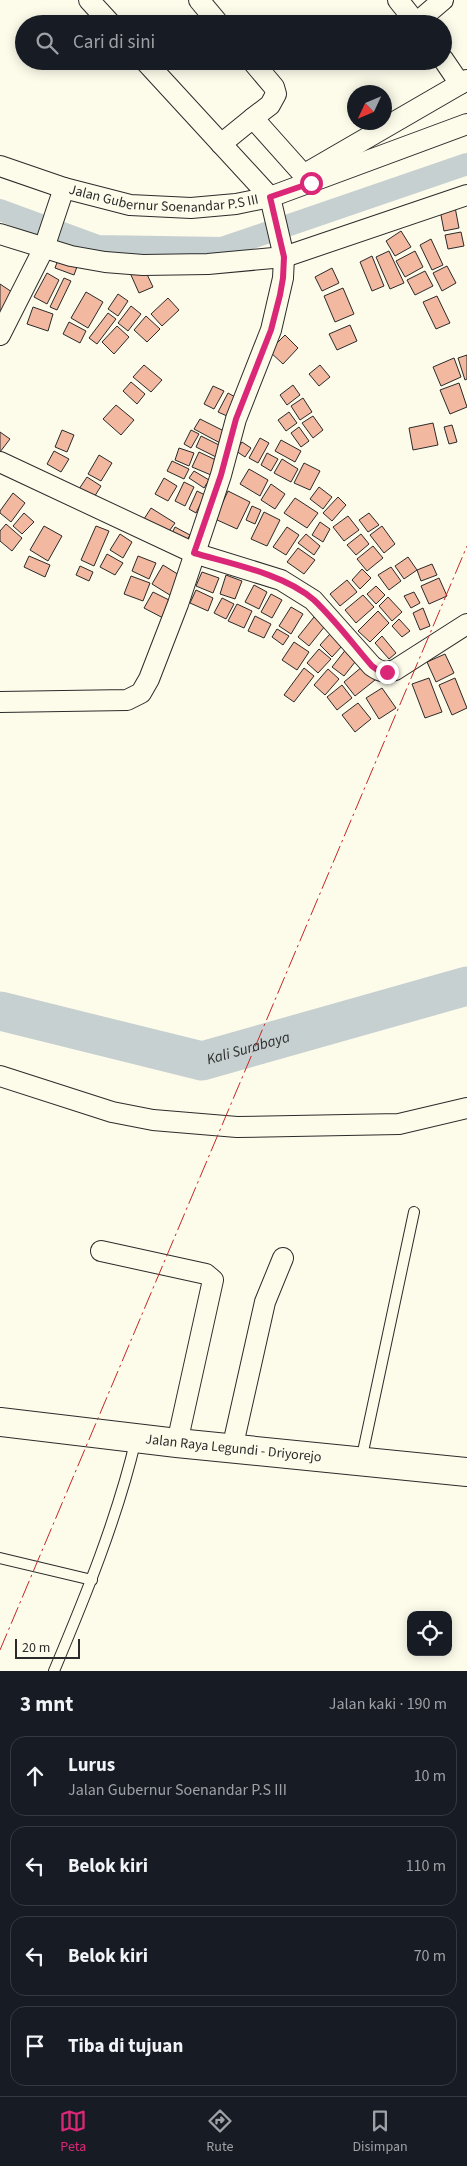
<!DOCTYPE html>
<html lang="id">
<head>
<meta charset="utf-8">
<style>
  :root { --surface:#171b24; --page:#20242c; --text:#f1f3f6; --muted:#9ea1a6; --line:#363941; --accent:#db2777 }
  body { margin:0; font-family:"Source Sans 3",sans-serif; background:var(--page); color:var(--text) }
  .controls { position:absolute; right:15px; bottom:15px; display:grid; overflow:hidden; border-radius:10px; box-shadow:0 2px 12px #0003 }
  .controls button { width:45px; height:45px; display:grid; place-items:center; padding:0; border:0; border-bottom:1px solid var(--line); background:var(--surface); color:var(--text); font:25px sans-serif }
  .compass { position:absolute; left:347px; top:85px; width:45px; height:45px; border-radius:50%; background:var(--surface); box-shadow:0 2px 12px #0003; rotate:226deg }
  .scale { position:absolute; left:15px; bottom:12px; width:65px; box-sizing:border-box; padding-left:5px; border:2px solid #2b2b2b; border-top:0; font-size:14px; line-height:18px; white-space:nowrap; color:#2b2b2b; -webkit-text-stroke:4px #fdfbea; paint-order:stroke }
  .stop { position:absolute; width:15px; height:15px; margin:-11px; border:4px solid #db2777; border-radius:50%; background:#fff }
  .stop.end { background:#db2777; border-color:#fff; box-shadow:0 1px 5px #0008 }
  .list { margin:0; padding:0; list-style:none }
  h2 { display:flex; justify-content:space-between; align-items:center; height:65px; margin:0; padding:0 20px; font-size:21px }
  h2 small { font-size:16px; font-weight:400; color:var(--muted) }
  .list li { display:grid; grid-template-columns:32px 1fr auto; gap:15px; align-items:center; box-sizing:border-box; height:80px; margin:0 10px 10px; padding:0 10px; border:1px solid var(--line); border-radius:15px }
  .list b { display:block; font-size:19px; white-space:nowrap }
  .list p { margin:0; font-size:16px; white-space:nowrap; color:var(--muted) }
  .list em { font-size:16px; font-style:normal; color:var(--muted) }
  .icon { flex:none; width:28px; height:28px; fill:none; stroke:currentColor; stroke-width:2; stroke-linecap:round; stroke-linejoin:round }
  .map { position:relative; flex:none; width:467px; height:1671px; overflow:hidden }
  .search { position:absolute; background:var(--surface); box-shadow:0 2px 12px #0003; left:15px; right:15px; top:15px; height:55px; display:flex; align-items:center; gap:12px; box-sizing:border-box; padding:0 18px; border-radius:28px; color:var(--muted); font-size:19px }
  .sheet { height:425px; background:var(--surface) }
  nav { display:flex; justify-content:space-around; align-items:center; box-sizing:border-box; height:70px; border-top:1px solid var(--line); background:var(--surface); font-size:14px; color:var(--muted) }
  nav a { display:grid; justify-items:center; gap:2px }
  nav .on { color:var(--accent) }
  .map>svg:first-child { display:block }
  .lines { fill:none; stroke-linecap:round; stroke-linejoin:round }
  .canal { stroke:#c7d0d0; stroke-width:22 }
  .river { stroke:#c7d0d0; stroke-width:39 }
  .building { fill:#f2b8a0; stroke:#2b2b2b }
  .lane-casing { stroke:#2b2b2b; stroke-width:12 }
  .street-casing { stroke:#2b2b2b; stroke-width:22 }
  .primary-casing { stroke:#2b2b2b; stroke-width:30 }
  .lane { stroke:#fdfbea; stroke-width:10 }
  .street { stroke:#fdfbea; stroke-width:20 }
  .primary { stroke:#fdfbea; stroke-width:28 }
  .power { stroke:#c62828; stroke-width:1; stroke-dasharray:18 4 2.5 4; stroke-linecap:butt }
  .route { stroke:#db2777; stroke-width:6 }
  .labels { text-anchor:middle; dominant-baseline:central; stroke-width:4; stroke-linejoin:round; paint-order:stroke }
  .street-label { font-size:14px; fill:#2b2b2b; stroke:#fdfbea }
  .water-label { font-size:15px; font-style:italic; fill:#2b2b2b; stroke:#fdfbea }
</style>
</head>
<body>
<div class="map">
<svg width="467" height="1671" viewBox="0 0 467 1671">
  <rect width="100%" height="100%" fill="#fdfbea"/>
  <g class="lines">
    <path class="canal" d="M0,210L98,246L222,248L467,164"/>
    <path class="river" id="s1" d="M0,1011L202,1061L467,986"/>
  </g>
  <g class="building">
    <path d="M455,207L459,228L444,231L440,210Z"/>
    <path d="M401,231L411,247L395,256L386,241Z"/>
    <path d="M461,232L464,246L448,249L445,235Z"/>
    <path d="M431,239L443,265L432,270L420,245Z"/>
    <path d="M389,251L404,283L390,289L376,257Z"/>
    <path d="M415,251L423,267L405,277L396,261Z"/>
    <path d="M372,256L384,286L372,291L360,262Z"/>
    <path d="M59,257L78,264L74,275L55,268Z"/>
    <path d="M447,266L456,283L442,291L433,273Z"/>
    <path d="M144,268L153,287L139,293L131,275Z"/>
    <path d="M332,268L339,283L322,291L315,277Z"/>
    <path d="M425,271L433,286L415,295L407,280Z"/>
    <path d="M47,273L59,280L47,304L34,297Z"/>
    <path d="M64,278L71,281L57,310L50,307Z"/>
    <path d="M0,284L12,292L0,313Z"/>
    <path d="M343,288L354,314L335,322L324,296Z"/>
    <path d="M86,292L103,302L88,328L71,318Z"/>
    <path d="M118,294L128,301L118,316L108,309Z"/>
    <path d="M437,296L450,323L436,329L423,302Z"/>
    <path d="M168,298L179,310L162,326L151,314Z"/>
    <path d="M131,306L141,314L128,331L118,323Z"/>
    <path d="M33,307L53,314L48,331L27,324Z"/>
    <path d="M108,313L116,319L97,344L89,338Z"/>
    <path d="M146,316L160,329L147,342L134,330Z"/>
    <path d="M69,322L86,331L80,343L63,334Z"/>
    <path d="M350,325L357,341L337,350L329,334Z"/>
    <path d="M117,326L129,337L114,354L102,342Z"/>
    <path d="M285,335L298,348L283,364L269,351Z"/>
    <path d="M467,355V379L465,380L458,358Z"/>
    <path d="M454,358L461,377L441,386L433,367Z"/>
    <path d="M144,365L162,380L151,392L133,377Z"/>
    <path d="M320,365L330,377L319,386L309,374Z"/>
    <path d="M131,382L145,394L137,404L123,391Z"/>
    <path d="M459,383L467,407L450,414L440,390Z"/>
    <path d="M293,385L300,395L287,405L280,395Z"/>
    <path d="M213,386L224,391L214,409L204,404Z"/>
    <path d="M228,393L237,398L227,416L218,412Z"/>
    <path d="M303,398L312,412L300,420L291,406Z"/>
    <path d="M116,405L134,420L121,435L103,419Z"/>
    <path d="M289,412L297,423L286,431L278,420Z"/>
    <path d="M313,416L323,430L313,438L302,423Z"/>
    <path d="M200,419L228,433L222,444L194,429Z"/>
    <path d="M433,423L438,445L413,450L409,428Z"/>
    <path d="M452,425L457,442L449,444L444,427Z"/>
    <path d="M299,427L309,441L301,447L291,433Z"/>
    <path d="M62,430L74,435L67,452L55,447Z"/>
    <path d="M191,430L199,434L191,448L184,444Z"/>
    <path d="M0,432L10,439L0,452Z"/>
    <path d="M201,436L223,447L218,458L196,447Z"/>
    <path d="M260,438L269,443L258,463L249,458Z"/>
    <path d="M281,440L301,451L295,462L275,451Z"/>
    <path d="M242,442L251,448L245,457L236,451Z"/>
    <path d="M179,448L194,453L189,466L175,460Z"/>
    <path d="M54,451L69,459L61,472L47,464Z"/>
    <path d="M199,452L218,461L211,475L192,467Z"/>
    <path d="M267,453L278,459L271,471L261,465Z"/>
    <path d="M99,455L112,463L101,481L88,474Z"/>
    <path d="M282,459L298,469L291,482L274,473Z"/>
    <path d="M172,461L189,469L184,479L167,471Z"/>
    <path d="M304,463L320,471L310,490L294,483Z"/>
    <path d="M249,469L268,480L260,496L240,484Z"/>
    <path d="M194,471L209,480L204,488L189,478Z"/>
    <path d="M87,477L101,486L93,499L79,489Z"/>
    <path d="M164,478L177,486L168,501L155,494Z"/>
    <path d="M184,482L194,487L185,506L175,501Z"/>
    <path d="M271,484L285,494L275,509L261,500Z"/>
    <path d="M319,487L332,497L323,509L310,499Z"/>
    <path d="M197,491L205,495L196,513L189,509Z"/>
    <path d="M228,491L250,502L237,529L215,519Z"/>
    <path d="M13,493L25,503L11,522L0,513V511Z"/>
    <path d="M338,497L346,505L332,521L323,513Z"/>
    <path d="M295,498L318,513L307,528L284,513Z"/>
    <path d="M252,506L261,510L255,524L246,520Z"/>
    <path d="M151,508L175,523L167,534L144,519Z"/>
    <path d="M264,512L280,520L267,546L251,539Z"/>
    <path d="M24,513L34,522L22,534L13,526Z"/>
    <path d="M369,513L379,525L368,532L359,520Z"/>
    <path d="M348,516L359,530L344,541L333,527Z"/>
    <path d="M320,522L330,529L323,542L312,535Z"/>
    <path d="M6,524L22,538L12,551L0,541V531Z"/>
    <path d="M44,526L62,536L48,561L30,550Z"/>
    <path d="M96,526L109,531L94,566L81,560Z"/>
    <path d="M382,526L395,544L384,553L370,535Z"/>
    <path d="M175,527L190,535L184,545L170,537Z"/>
    <path d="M287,527L299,535L286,555L273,547Z"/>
    <path d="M120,534L132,542L123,558L110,550Z"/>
    <path d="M306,534L320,546L314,555L298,543Z"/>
    <path d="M361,534L369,544L356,555L347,545Z"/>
    <path d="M373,546L383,558L367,571L357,559Z"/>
    <path d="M298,548L315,560L304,574L287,562Z"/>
    <path d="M107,554L123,563L115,575L100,567Z"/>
    <path d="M29,556L50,565L45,577L24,567Z"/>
    <path d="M138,556L156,563L149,579L132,571Z"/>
    <path d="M408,557L417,570L404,579L395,566Z"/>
    <path d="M432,564L437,575L421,581L417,570Z"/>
    <path d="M163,565L184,578L173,597L152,584Z"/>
    <path d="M80,566L93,572L89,581L76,575Z"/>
    <path d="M391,567L401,581L389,590L378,575Z"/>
    <path d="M362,569L371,578L360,589L352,580Z"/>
    <path d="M202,572L219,578L213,593L196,586Z"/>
    <path d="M226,575L242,581L235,599L220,594Z"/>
    <path d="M131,576L150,583L143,601L124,594Z"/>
    <path d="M439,578L447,596L429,604L421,586Z"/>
    <path d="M347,580L357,592L340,606L330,594Z"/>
    <path d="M254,585L267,592L259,609L245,602Z"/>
    <path d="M376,586L385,595L376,604L367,594Z"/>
    <path d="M196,590L213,598L208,611L190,603Z"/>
    <path d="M153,592L173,602L165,619L144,608Z"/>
    <path d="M414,592L420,603L411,608L404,596Z"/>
    <path d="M271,594L282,600L272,618L261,612Z"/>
    <path d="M363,595L374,607L356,623L345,610Z"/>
    <path d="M388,597L402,612L392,621L379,606Z"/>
    <path d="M222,598L234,604L226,619L214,613Z"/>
    <path d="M237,604L252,611L244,628L228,621Z"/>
    <path d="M291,607L303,614L291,634L279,626Z"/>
    <path d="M423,608L430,626L420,630L413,613Z"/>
    <path d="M378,611L389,623L370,642L358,631Z"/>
    <path d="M255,616L271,624L264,638L248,631Z"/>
    <path d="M314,617L325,626L309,646L298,637Z"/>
    <path d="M399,619L410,631L402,637L392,626Z"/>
    <path d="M277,629L289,636L283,645L272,637Z"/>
    <path d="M330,634L342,646L332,657L320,645Z"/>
    <path d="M382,636L396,653L389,659L375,643Z"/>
    <path d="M294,642L309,652L297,670L282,660Z"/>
    <path d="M347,648L359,657L344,676L332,667Z"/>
    <path d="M319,649L331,659L318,673L307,663Z"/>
    <path d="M445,654L454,673L436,682L427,662Z"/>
    <path d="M363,666L375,680L355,696L344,682Z"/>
    <path d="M304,668L314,676L294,702L284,695Z"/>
    <path d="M328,669L339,679L325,695L314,685Z"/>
    <path d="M429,678L442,712L425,718L412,684Z"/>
    <path d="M455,678L467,708L452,715L439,685Z"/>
    <path d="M342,685L352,698L337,710L327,697Z"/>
    <path d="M382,688L396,708L379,719L366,698Z"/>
    <path d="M358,703L371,719L355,732L342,715Z"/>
  </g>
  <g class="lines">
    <defs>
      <g id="lane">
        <path d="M361,1461L414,1212"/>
        <path d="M0,1558L92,1580"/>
        <path d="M54,1671C86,1595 117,1519 136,1439"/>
      </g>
      <g id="street">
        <path d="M89,0L111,24"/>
        <path d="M199,0L219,24"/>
        <path d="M398,0L417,24"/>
        <path d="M416,23L443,0"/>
        <path d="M443,59L460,84L467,80"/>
        <path d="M252,61L274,87L276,94L270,105L253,118L311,183"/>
        <path d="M221,144L253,118"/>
        <path id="s2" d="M0,166L64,188L130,205L191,208L236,204L270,197L467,124"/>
        <path d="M303,175L460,84"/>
        <path d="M0,234L71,256L105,262L143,265L208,264L284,257L467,195"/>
        <path d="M0,335L44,248L64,188"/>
        <path d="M0,462L194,553L281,580L313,600L372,666C380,672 386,673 395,670L467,624"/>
        <path d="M0,702L127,700L141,693L149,679L178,604L221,475L236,419L271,330L283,278L284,257L270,197L145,61"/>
        <path d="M0,1076L112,1112L153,1120L237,1127L399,1124L467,1108"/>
        <path d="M101,1251L206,1274L213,1280L177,1443"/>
        <path d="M232,1449L265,1302L283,1258"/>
      </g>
      <g id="primary">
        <path id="s3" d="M0,1422L177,1443L467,1472"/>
      </g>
    </defs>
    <use href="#lane" class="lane-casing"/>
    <use href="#street" class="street-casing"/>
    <use href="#primary" class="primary-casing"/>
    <use href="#lane" class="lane"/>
    <use href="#street" class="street"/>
    <use href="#primary" class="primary"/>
    <path class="power" d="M0,1650L467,546"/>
  </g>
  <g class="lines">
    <path class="route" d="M311,183L270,197L284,257L283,278L280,295L271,330L236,419L221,475L194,553C232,564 284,574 314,600C335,620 353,644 372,666L379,671L387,672"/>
  </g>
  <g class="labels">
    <g class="street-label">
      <text stroke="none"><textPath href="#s2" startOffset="169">Jalan Gubernur Soenandar P.S III</textPath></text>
      <text stroke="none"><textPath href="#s3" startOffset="235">Jalan Raya Legundi - Driyorejo</textPath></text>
    </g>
    <g class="water-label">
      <text stroke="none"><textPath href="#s1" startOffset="256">Kali Surabaya</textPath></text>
    </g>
  </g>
</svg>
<div class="controls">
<button><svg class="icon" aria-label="locate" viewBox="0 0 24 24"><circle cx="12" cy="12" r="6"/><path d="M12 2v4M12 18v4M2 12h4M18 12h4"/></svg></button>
</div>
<svg class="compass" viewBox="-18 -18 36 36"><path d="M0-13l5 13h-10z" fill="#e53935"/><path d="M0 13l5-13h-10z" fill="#9ea1a6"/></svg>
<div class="scale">20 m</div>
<div class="stop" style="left:311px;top:183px"></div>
<div class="stop end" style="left:387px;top:672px"></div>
<div class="search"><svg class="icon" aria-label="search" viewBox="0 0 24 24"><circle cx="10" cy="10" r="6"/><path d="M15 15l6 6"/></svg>Cari di sini</div>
</div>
<section class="sheet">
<h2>3 mnt<small>Jalan kaki · 190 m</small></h2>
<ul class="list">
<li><svg class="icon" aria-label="ahead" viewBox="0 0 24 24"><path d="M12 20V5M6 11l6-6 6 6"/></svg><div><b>Lurus</b><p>Jalan Gubernur Soenandar P.S III</p></div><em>10 m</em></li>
<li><svg class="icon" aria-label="left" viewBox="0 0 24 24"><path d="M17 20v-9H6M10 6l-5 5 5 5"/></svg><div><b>Belok kiri</b></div><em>110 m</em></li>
<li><svg class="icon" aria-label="left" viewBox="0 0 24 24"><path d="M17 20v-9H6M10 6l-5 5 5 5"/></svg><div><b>Belok kiri</b></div><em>70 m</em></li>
<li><svg class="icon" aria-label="arrive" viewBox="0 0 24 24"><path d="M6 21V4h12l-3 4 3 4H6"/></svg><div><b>Tiba di tujuan</b></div></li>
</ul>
</section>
<nav>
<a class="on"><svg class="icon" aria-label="map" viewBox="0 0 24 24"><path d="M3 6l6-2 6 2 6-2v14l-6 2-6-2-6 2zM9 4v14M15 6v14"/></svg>Peta</a>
<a><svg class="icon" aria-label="directions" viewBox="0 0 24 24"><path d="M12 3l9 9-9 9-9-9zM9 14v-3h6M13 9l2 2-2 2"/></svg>Rute</a>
<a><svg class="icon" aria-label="saved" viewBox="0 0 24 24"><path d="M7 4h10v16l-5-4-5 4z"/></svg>Disimpan</a>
</nav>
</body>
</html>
